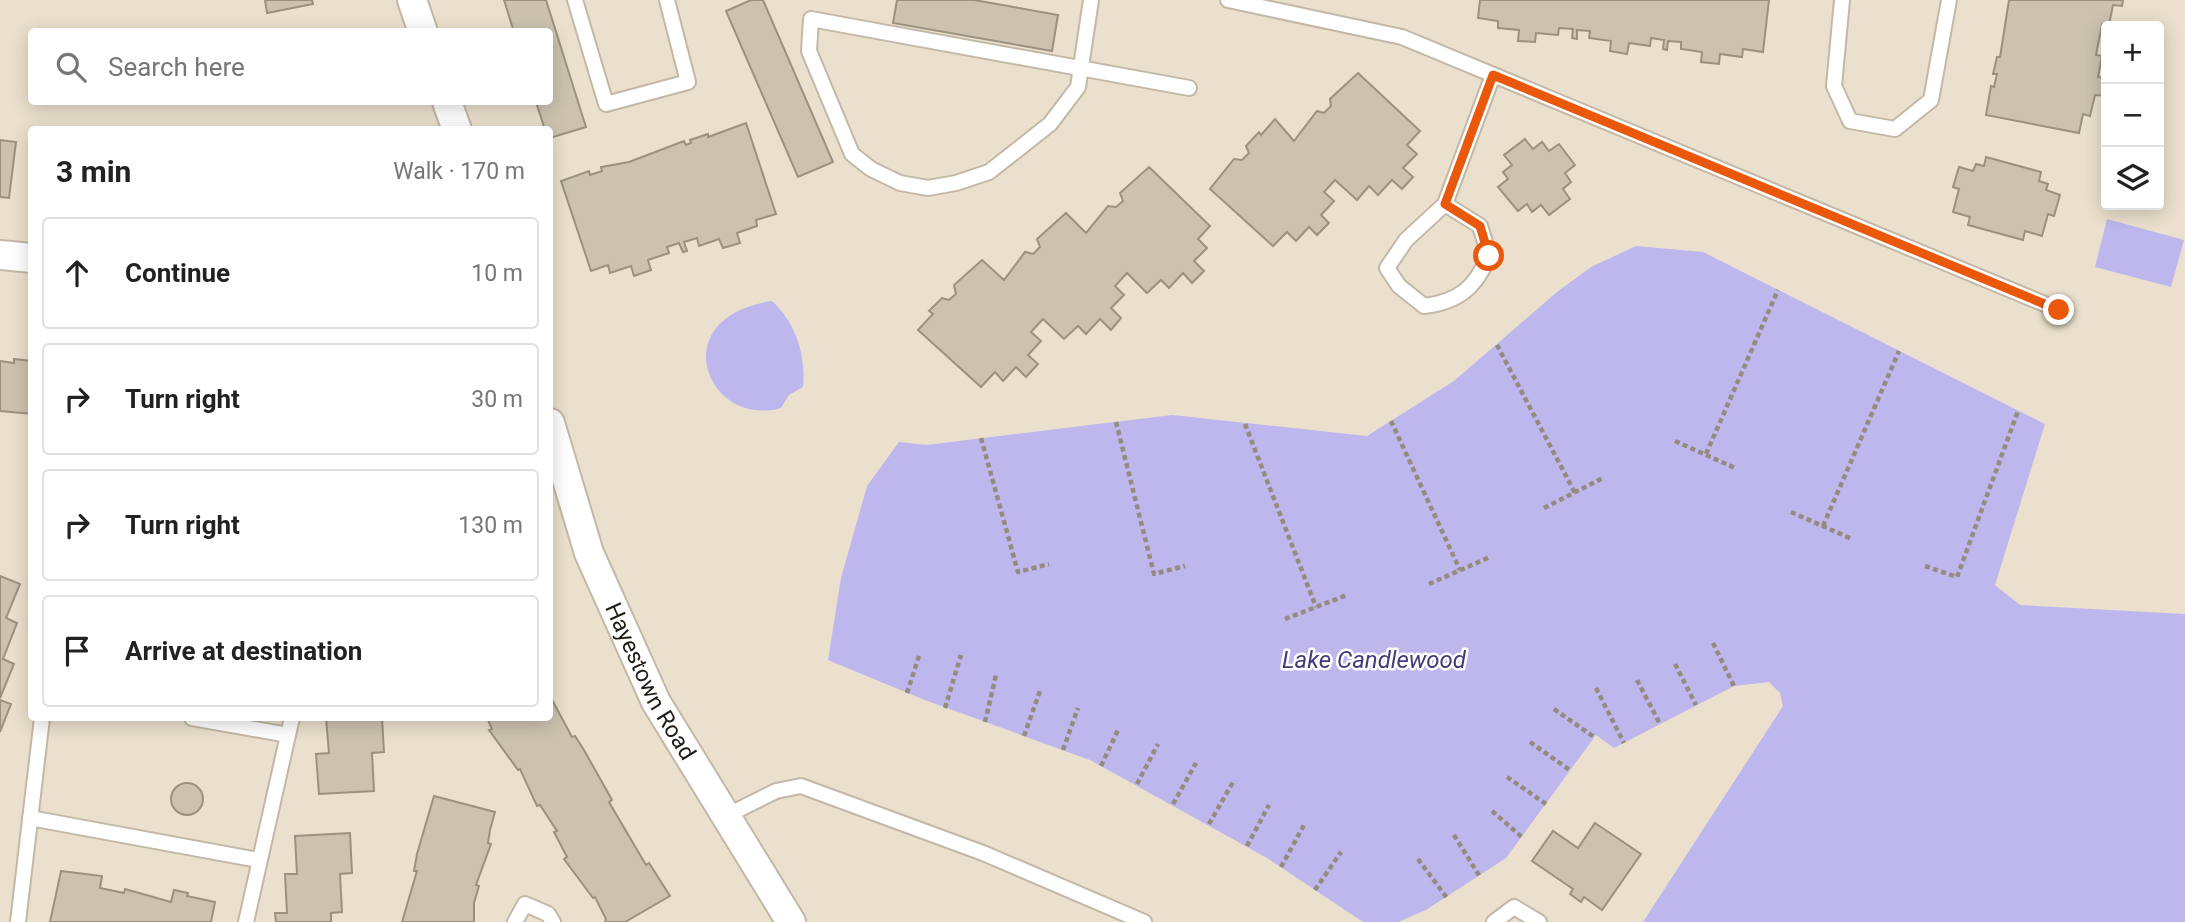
<!DOCTYPE html>
<html lang="en">
<head>
<meta charset="utf-8">
<style>
  :root { --surface:#fff; --page:#f6f6f6; --text:#222; --muted:#767676; --line:#e0e0e0 }
  body { margin:0; font-family:Roboto,sans-serif; background:var(--page); color:var(--text) }
  .controls { position:absolute; right:21px; top:21px; display:grid; overflow:hidden; border-radius:7px; box-shadow:0 4px 18px #0003 }
  .controls button { width:63px; height:63px; display:grid; place-items:center; padding:0; border:0; border-bottom:2px solid var(--line); background:var(--surface); color:var(--text); font:35px sans-serif }
  .stop { position:absolute; width:21px; height:21px; margin:-16px; border:5px solid #ea580c; border-radius:50%; background:#fff }
  .stop.end { background:#ea580c; border-color:#fff; box-shadow:0 2px 7px #0008 }
  .list { margin:0; padding:0; list-style:none }
  h2 { display:flex; justify-content:space-between; align-items:center; height:91px; margin:0; padding:0 28px; font-size:30px }
  h2 small { font-size:23px; font-weight:400; color:var(--muted) }
  .list li { display:grid; grid-template-columns:46px 1fr auto; gap:21px; align-items:center; box-sizing:border-box; height:112px; margin:0 14px 14px; padding:0 14px; border:2px solid var(--line); border-radius:7px }
  .list b { display:block; font-size:26px; white-space:nowrap }
  .list em { font-size:23px; font-style:normal; color:var(--muted) }
  .icon { flex:none; width:38px; height:38px; fill:none; stroke:currentColor; stroke-width:2; stroke-linecap:round; stroke-linejoin:round }
  .map { position:relative; flex:none; width:2185px; height:922px; overflow:hidden }
  .search { position:absolute; background:var(--surface); box-shadow:0 4px 18px #0003; left:28px; top:28px; width:525px; height:77px; display:flex; align-items:center; gap:18px; box-sizing:border-box; padding:0 24px; border-radius:7px; color:var(--muted); font-size:26px }
  .panel { position:absolute; background:var(--surface); box-shadow:0 4px 18px #0003; left:28px; top:126px; width:525px; height:595px; border-radius:7px }
  .map>svg:first-child { display:block }
  .water { fill:#beb7ed }
  .building { fill:#ccc2af; stroke:#9c9180; stroke-width:2 }
  .lines { fill:none; stroke-linecap:round; stroke-linejoin:round }
  .lane-casing { stroke:#c3b8a6; stroke-width:18 }
  .street-casing { stroke:#c3b8a6; stroke-width:32 }
  .path { stroke:#938b7e; stroke-width:4.5; stroke-dasharray:5 3.5; stroke-linecap:butt }
  .lane { stroke:#fff; stroke-width:14 }
  .street { stroke:#fff; stroke-width:28 }
  .route { stroke:#ea580c; stroke-width:9 }
  .labels { text-anchor:middle; dominant-baseline:central; stroke-width:5; stroke-linejoin:round; paint-order:stroke }
  .street-label { font-size:23px; fill:#201c15; stroke:#fff }
  .water-label { font-size:24px; font-style:italic; fill:#473a7a; stroke:#fff }
</style>
</head>
<body>
<div class="map">
<svg width="2185" height="922" viewBox="0 0 2185 922">
  <rect width="100%" height="100%" fill="#ebe0cd"/>
  <g class="water">
    <path d="M2107,219L2184,240L2171,287L2095,267Z"/>
    <path d="M1636,246L1703,252L2045,424L1995,585L2020,605L2185,614V922H1643L1783,706L1780,693L1769,682L1734,686L1614,748L1596,735L1506,858L1426,910L1398,922H1363L1267,858L1090,760L922,699L828,660L841,578L867,486L899,442L926,445L1172,415L1367,436L1454,381L1557,292L1591,267Z"/>
    <path d="M772,301C796,323 806,355 803,387L789,395L781,408C707,429 662,317 772,301Z"/>
  </g>
  <g class="building">
    <path d="M265,0H312L313,4L267,13Z"/>
    <path d="M504,0H546L586,127L550,138V130H545L536,102H550V32H514Z"/>
    <path d="M751,0H763L833,162L798,177L726,11Z"/>
    <path d="M897,0H974L1058,15L1052,51L893,23Z"/>
    <path d="M1480,0H1769L1763,52L1743,49L1742,57L1720,54L1719,64L1701,62L1702,52L1681,49V42L1668,41L1667,50L1663,49L1664,40L1651,38L1650,46L1629,43L1627,54L1610,51L1611,41L1589,38L1590,31L1577,30V39L1572,38L1573,29L1559,28L1558,35L1536,33L1535,42L1518,41L1519,30L1498,28V21L1478,18Z"/>
    <path d="M2009,0H2123L2122,6L2113,5L2109,25L2102,24L2096,55L2102,56L2098,77L2106,78L2105,96L2095,95L2090,116L2083,114L2079,133L1986,115L1991,86L1994,87L1997,74H1993L1997,57H2000Z"/>
    <path d="M1358,73L1420,131L1407,145L1417,154L1403,168L1413,177L1402,189L1392,180L1378,195L1369,186L1357,200L1335,180L1324,192L1334,201L1321,215L1329,223L1317,235L1309,227L1296,241L1287,232L1273,246L1210,189L1234,159L1242,160L1249,153L1246,146L1259,132L1261,135L1275,119L1294,141L1317,111L1324,113L1331,106L1330,99Z"/>
    <path d="M746,123L776,214L756,220L757,226L737,233L740,243L723,248L719,239L699,246L697,238L684,242L687,251L683,252L679,243L667,247L669,253L648,260L651,270L634,276L631,266L610,273L608,265L591,271L561,181L589,171L590,175L602,171L601,167L629,162L684,141L686,145L691,143L690,140L708,134V137Z"/>
    <path d="M1525,139L1533,149L1542,142L1549,151L1559,144L1575,165L1565,173L1571,182L1563,189L1570,199L1549,215L1541,205L1532,212L1527,204L1518,211L1498,187L1508,179L1503,172L1512,165L1504,155Z"/>
    <path d="M0,140L16,142L9,198L0,197Z"/>
    <path d="M1986,157L2041,172L2039,181L2048,184L2046,190L2060,195L2054,216L2048,214L2042,236L2025,231L2023,240L1968,225L1970,217L1953,212L1959,189L1953,187L1959,167L1973,171L1976,164L1984,166Z"/>
    <path d="M1149,167L1210,226L1198,239L1207,248L1194,261L1204,271L1192,283L1183,273L1169,288L1161,280L1147,293L1127,273L1115,286L1124,295L1111,308L1121,318L1111,330L1100,319L1086,334L1078,326L1064,339L1043,319L1031,332L1041,341L1028,355L1038,364L1026,377L1016,367L1003,381L995,372L981,387L918,330L933,314L929,311L942,298L949,300L956,294L954,285L982,260L1004,280L1025,252L1033,254L1040,247L1037,239L1066,213L1086,233L1108,206L1116,207L1123,201L1120,193Z"/>
    <path d="M14,359L32,361V414L0,411V361L14,363Z"/>
    <path d="M0,576L20,584L6,618L17,623L3,659L14,664L0,698Z"/>
    <path d="M550,696L572,737L575,736L584,750L612,800L609,802L646,865L649,863L670,896L625,922H605L606,919L595,897L593,898L564,859L567,857L554,832L557,831L540,805L537,806L520,769L518,770L489,730L492,729L487,718H550Z"/>
    <path d="M0,700L11,704L0,732Z"/>
    <path d="M326,718H382L384,752L372,753L374,791L319,794L316,754L329,753Z"/>
    <circle cx="187" cy="799" r="16"/>
    <path d="M434,796L495,812L490,830L488,843L491,844L476,885L479,886L474,903V922H402L417,871H414L417,854Z"/>
    <path d="M1595,823L1641,854L1602,910L1584,897L1581,902L1570,894L1573,889L1532,861L1553,831L1578,848Z"/>
    <path d="M350,833L352,873L340,874L342,912L331,913V922H276L275,913H287L285,874H297L295,836Z"/>
    <path d="M61,871L102,876L100,888L124,893L125,889L171,902L174,890L188,893L187,896L215,902L211,922H50Z"/>
  </g>
  <g class="lines">
    <defs>
      <g id="lane">
        <path d="M575,0L606,104L688,82L667,0"/>
        <path d="M1091,0L1078,87L1050,124L989,172L956,183L928,188L900,183L871,169L852,154L809,51L811,19L1189,88"/>
        <path d="M1228,0L1402,37L2059,310"/>
        <path d="M1842,0L1834,86L1850,121L1895,129L1931,100L1949,0"/>
        <path d="M1445,204L1480,226L1489,255C1476,287 1459,302 1424,306L1399,286L1387,268L1406,240L1445,204L1493,75"/>
        <path d="M192,718L288,735L246,922"/>
        <path d="M288,735L292,718"/>
        <path d="M728,815L776,791L801,786L983,853L1144,922"/>
        <path d="M30,818L258,860"/>
        <path d="M18,922L42,718"/>
        <path d="M515,922L525,904L548,914L553,922"/>
        <path d="M1494,922L1514,907L1539,922"/>
      </g>
      <g id="street">
        <path d="M412,0L423,32"/>
        <path d="M447,102L457,130"/>
        <path d="M0,255L32,258"/>
        <path id="s1" d="M550,423L589,553L656,702L791,922"/>
      </g>
    </defs>
    <use href="#lane" class="lane-casing"/>
    <use href="#street" class="street-casing"/>
    <g class="path">
      <path d="M1497,345L1575,493"/>
      <path d="M1391,421L1460,570"/>
      <path d="M1116,422L1154,574L1185,566"/>
      <path d="M1245,424L1316,607"/>
      <path d="M981,438L1018,572L1049,564"/>
      <path d="M1675,441L1735,468"/>
      <path d="M1706,454L1778,290"/>
      <path d="M1544,508L1603,478"/>
      <path d="M1791,512L1852,539"/>
      <path d="M1823,526L1899,351"/>
      <path d="M1925,566L1957,577L2018,411"/>
      <path d="M1429,584L1490,557"/>
      <path d="M1285,619L1347,595"/>
      <path d="M1713,643L1734,686"/>
      <path d="M1675,664L1696,705"/>
      <path d="M1637,680L1660,724"/>
      <path d="M1596,688L1624,743"/>
      <path d="M907,693L919,656"/>
      <path d="M945,708L961,655"/>
      <path d="M1554,709L1594,737"/>
      <path d="M985,722L996,675"/>
      <path d="M1024,736L1041,688"/>
      <path d="M1530,742L1571,771"/>
      <path d="M1063,750L1078,708"/>
      <path d="M1101,766L1119,728"/>
      <path d="M1507,777L1546,804"/>
      <path d="M1137,784L1158,744"/>
      <path d="M1173,804L1196,763"/>
      <path d="M1492,811L1523,838"/>
      <path d="M1209,824L1233,782"/>
      <path d="M1454,835L1480,877"/>
      <path d="M1247,846L1269,805"/>
      <path d="M1418,859L1447,898"/>
      <path d="M1281,867L1304,825"/>
      <path d="M1315,890L1341,852"/>
    </g>
    <use href="#lane" class="lane"/>
    <use href="#street" class="street"/>
  </g>
  <g class="lines">
    <path class="route" d="M1489,256L1480,226L1445,204L1493,75L2059,310"/>
  </g>
  <g class="labels">
    <g class="street-label">
      <text stroke="none"><textPath href="#s1" startOffset="278">Hayestown Road</textPath></text>
    </g>
    <g class="water-label">
      <text x="1374" y="660">Lake Candlewood</text>
    </g>
  </g>
</svg>
<div class="controls">
<button>+</button>
<button>−</button>
<button><svg class="icon" aria-label="layers" viewBox="0 0 24 24"><path d="M12 4l9 5-9 5-9-5zM3 14l9 5 9-5"/></svg></button>
</div>
<div class="stop" style="left:1489px;top:256px"></div>
<div class="stop end" style="left:2059px;top:310px"></div>
<div class="search"><svg class="icon" aria-label="search" viewBox="0 0 24 24"><circle cx="10" cy="10" r="6"/><path d="M15 15l6 6"/></svg>Search here</div>
<section class="panel">
<h2>3 min<small>Walk · 170 m</small></h2>
<ul class="list">
<li><svg class="icon" aria-label="ahead" viewBox="0 0 24 24"><path d="M12 20V5M6 11l6-6 6 6"/></svg><div><b>Continue</b></div><em>10 m</em></li>
<li><svg class="icon" aria-label="right" viewBox="0 0 24 24"><path d="M7 20v-9h11M14 6l5 5-5 5"/></svg><div><b>Turn right</b></div><em>30 m</em></li>
<li><svg class="icon" aria-label="right" viewBox="0 0 24 24"><path d="M7 20v-9h11M14 6l5 5-5 5"/></svg><div><b>Turn right</b></div><em>130 m</em></li>
<li><svg class="icon" aria-label="arrive" viewBox="0 0 24 24"><path d="M6 21V4h12l-3 4 3 4H6"/></svg><div><b>Arrive at destination</b></div></li>
</ul>
</section>
</div>
</body>
</html>
